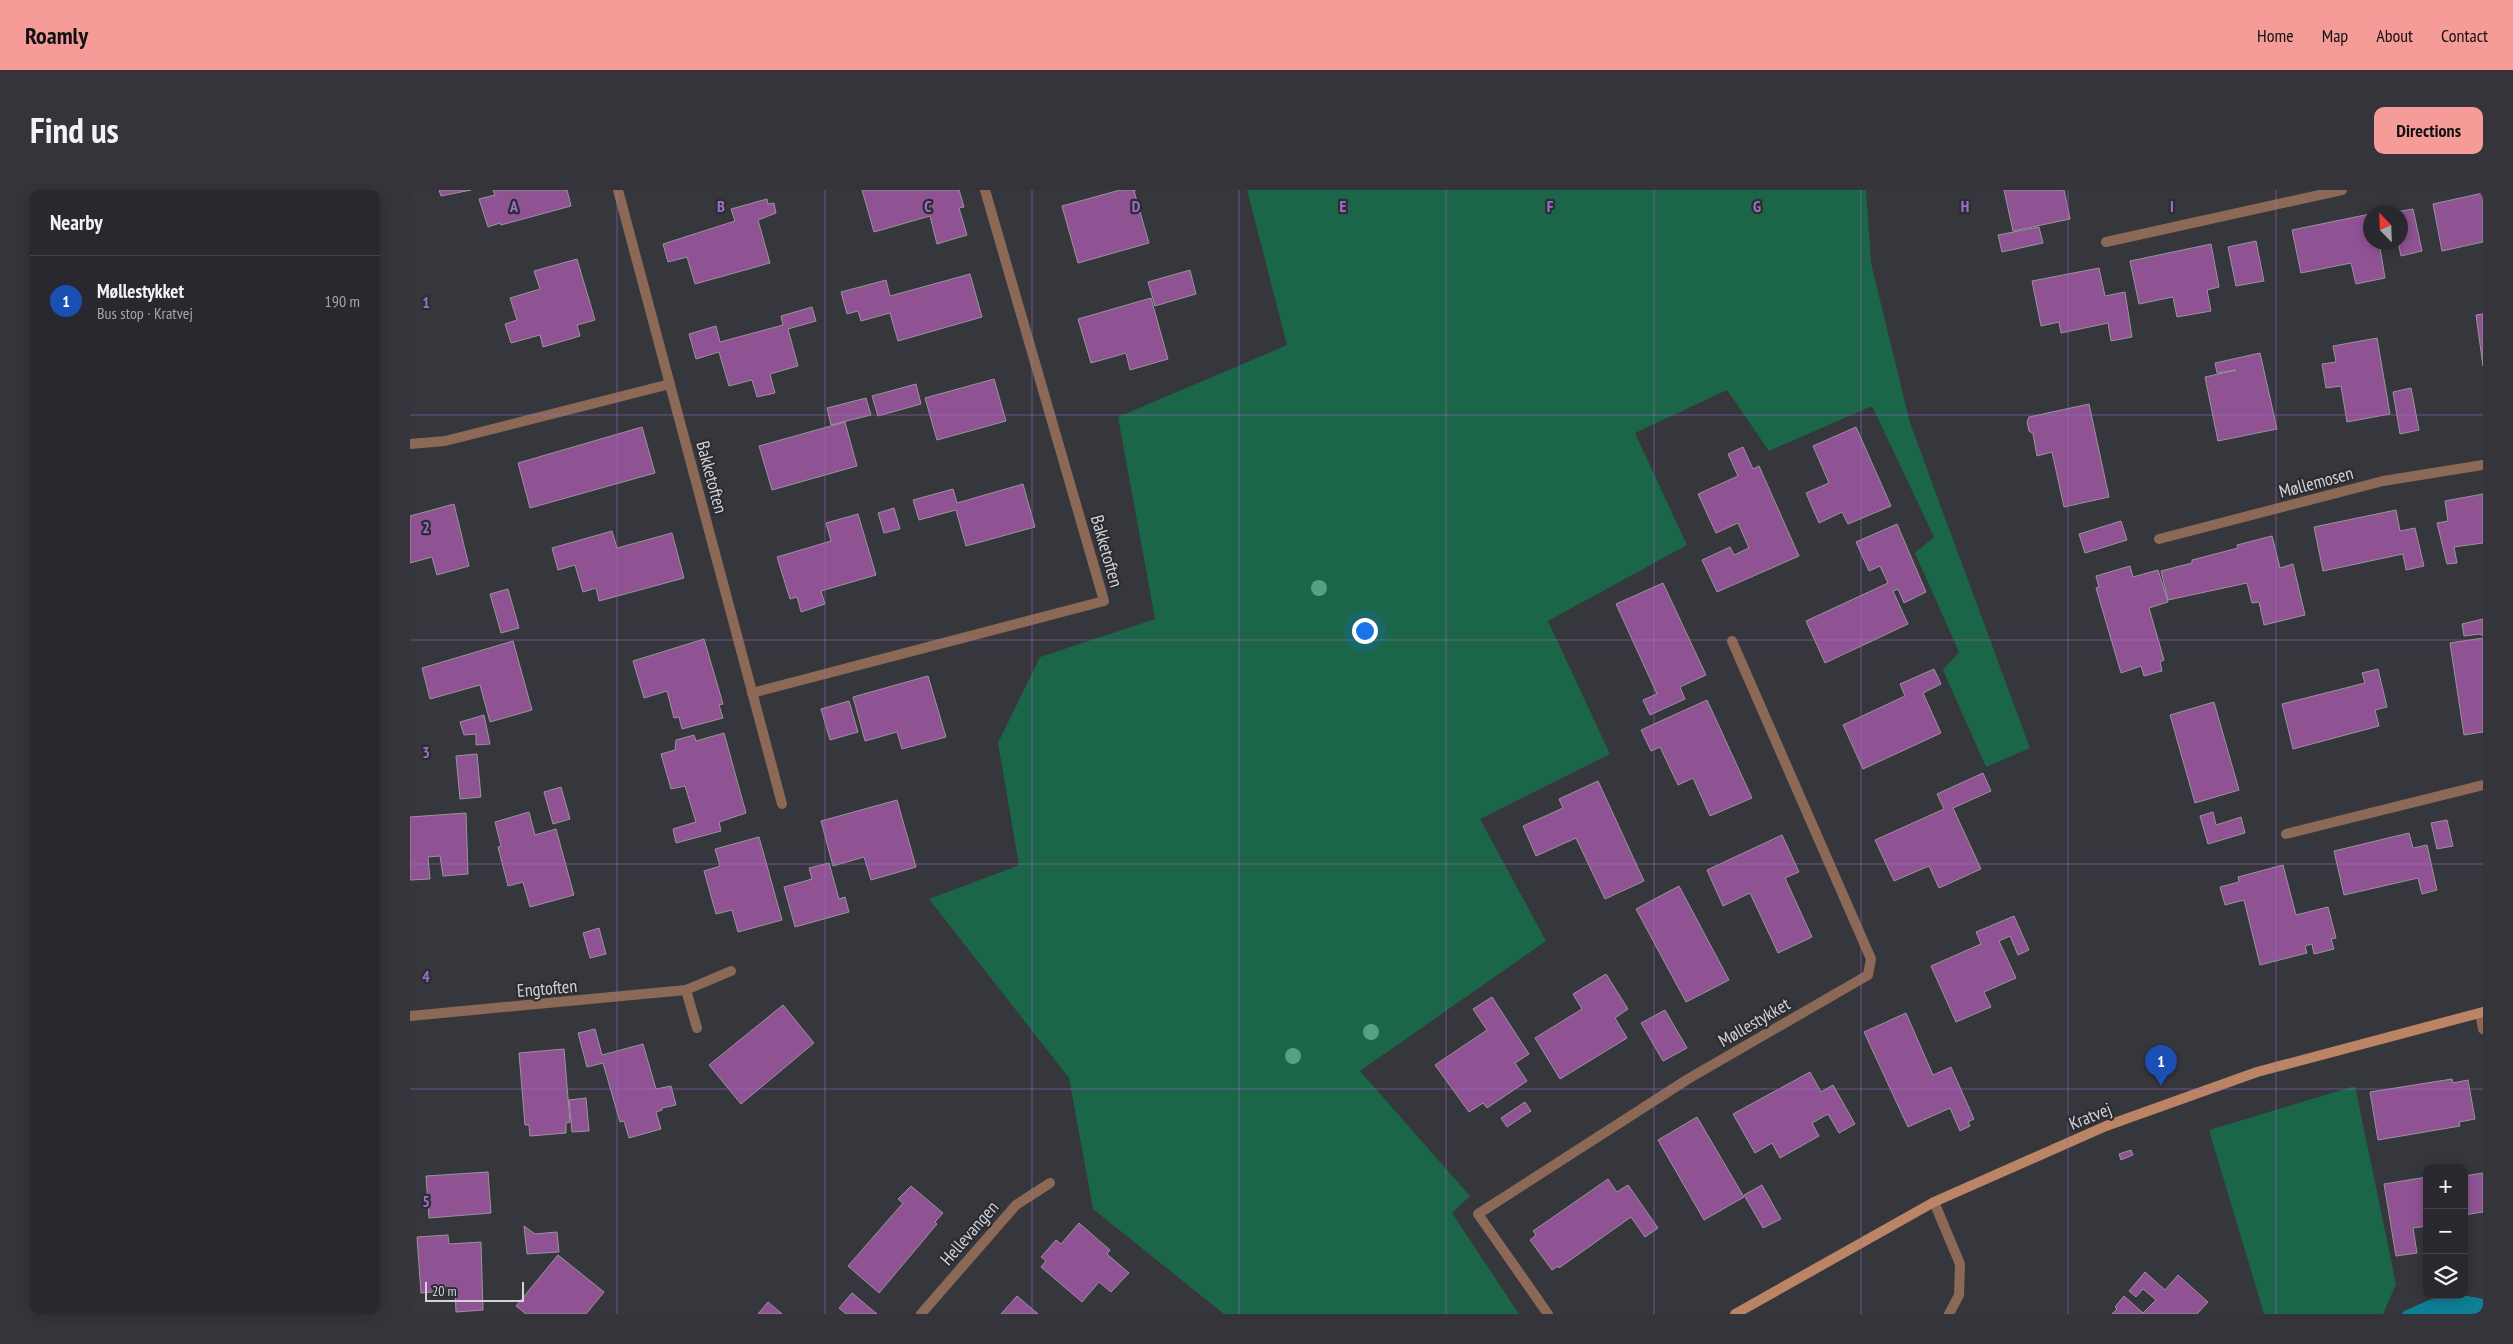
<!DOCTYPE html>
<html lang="en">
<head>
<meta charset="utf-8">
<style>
  :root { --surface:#28282e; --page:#34343a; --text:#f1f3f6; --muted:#a5a6aa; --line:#44444a; --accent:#f59b98 }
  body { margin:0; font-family:"PT Sans Narrow",sans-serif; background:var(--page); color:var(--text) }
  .controls { position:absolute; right:15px; bottom:15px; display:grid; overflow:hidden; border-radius:10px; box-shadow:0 2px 12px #0003 }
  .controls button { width:45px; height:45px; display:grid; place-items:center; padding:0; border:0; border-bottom:1px solid var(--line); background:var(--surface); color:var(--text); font:25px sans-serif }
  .compass { position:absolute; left:1953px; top:15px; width:45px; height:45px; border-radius:50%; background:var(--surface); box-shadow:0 2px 12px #0003; rotate:337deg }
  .scale { position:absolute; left:15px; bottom:12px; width:99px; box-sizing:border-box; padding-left:5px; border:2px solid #d3d3d7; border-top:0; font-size:14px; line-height:18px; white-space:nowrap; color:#d3d3d7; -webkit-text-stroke:4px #2c2c33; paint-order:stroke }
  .you { position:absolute; left:954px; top:440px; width:18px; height:18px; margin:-12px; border:4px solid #fff; border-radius:50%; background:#1a73e8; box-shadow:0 0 0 8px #1a73e833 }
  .badge { display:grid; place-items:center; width:32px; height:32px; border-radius:50%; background:var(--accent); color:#fff; font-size:16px; font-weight:700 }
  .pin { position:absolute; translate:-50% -41px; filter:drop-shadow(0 1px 2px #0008) }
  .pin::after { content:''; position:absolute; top:26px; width:18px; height:15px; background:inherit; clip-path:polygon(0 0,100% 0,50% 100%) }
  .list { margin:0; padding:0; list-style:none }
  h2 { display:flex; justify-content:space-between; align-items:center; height:65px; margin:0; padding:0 20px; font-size:21px }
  h2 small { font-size:16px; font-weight:400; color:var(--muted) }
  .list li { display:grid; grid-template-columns:32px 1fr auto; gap:15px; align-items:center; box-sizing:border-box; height:90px; padding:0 20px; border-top:1px solid var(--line) }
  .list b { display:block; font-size:19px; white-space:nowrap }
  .list p { margin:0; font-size:16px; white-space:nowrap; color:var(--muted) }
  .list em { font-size:16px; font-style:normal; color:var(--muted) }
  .icon { flex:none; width:28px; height:28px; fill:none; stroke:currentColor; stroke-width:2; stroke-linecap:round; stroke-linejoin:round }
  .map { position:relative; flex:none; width:2073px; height:1124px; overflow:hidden; border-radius:10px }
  header { display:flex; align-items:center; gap:30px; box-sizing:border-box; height:70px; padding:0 25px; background:var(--accent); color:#111 }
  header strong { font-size:24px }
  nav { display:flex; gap:28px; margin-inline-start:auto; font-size:18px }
  .intro { display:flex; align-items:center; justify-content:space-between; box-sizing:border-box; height:120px; padding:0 30px }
  h1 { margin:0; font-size:35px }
  .button { padding:12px 22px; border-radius:10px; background:var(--accent); color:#111; font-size:18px; font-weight:700 }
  main { display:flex; gap:30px; padding:0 30px }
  aside { flex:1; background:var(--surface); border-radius:10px; box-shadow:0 2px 12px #0003 }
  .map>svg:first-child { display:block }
  .green { fill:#1b6548 }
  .water { fill:#0e8096 }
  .building { fill:#8f5394; stroke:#9a949b }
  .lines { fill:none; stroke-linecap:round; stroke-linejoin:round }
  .lane { stroke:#8c6956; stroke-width:10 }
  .street { stroke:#8c6956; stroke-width:10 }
  .secondary { stroke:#bb8465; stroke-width:10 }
  .tree { fill:#54a184 }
  .grid { fill:none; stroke:#9e6fc9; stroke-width:1; stroke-opacity:0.55 }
  .labels { text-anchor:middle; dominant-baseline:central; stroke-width:4.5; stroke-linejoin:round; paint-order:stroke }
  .street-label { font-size:18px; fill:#d3d3d7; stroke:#2c2c33 }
  .grid-label { font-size:16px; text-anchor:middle; font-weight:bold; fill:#9e6fc9; stroke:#2c2c33; stroke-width:4.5; stroke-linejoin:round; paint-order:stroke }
</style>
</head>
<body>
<header>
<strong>Roamly</strong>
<nav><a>Home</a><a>Map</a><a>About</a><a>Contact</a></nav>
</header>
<div class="intro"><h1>Find us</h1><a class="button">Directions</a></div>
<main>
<aside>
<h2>Nearby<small></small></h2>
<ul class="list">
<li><span class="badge" style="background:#1a4fb4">1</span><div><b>Møllestykket</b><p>Bus stop · Kratvej</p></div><em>190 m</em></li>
</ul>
</aside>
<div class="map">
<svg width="2073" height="1124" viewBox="0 0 2073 1124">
  <rect width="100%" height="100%" fill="#36363d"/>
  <g class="green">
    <path d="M837,0H1456L1461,73L1500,233L1620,558L1576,577L1533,480L1549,462L1505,363L1524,347L1462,216L1359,261L1317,200L1225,243L1277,355L1138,431L1200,564L1070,629L1136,751L950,881L1060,1006L1042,1023L1109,1124H814L683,1019L659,888L519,709L609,675L588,553L630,467L745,429L708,227L877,155Z"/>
    <path d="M1945,896L1986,1094L1973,1124H1854L1799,940Z"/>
  </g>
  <path class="water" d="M2052,1105L2073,1109V1124H1992L1994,1121L2019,1110Z"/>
  <g class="building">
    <path d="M29,0H61L31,6Z"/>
    <path d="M83,0H157L161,16L91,35L90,33L78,37L69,9L85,5Z"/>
    <path d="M452,0H549L554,17L549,18L557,45L527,54L520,26L464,42Z"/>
    <path d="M710,0H726L724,1L739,53L668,73L652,16Z"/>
    <path d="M1594,0H1654L1660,29L1603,41Z"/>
    <path d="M2073,3V52L2032,61L2023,14Z"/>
    <path d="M357,9L358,14L364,13L366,23L348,30L360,73L285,94L277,67L258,72L253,54L325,31L321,19Z"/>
    <path d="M2003,19L2012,61L1991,66L1988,52H1990V22H1985Z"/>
    <path d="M1960,24V52H1969L1975,88L1946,94L1941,73L1891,83L1882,40Z"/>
    <path d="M1629,37L1633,53L1592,62L1588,45Z"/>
    <path d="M1846,51L1854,91L1826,96L1818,57Z"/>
    <path d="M1801,54L1809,97L1797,100L1801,121L1767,127L1763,107L1729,114L1720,71Z"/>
    <path d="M167,69L185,130L167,135L170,146L133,157L130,145L101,153L95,134L107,130L100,108L130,99L124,81Z"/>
    <path d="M1689,78L1695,106L1715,102L1722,147L1701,151L1698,133L1651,143L1649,132L1631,136L1622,91Z"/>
    <path d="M780,80L786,104L745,116L738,92Z"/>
    <path d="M560,84L572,127L488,151L480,123L451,131L448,121L437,124L431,102L476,90L480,106Z"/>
    <path d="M741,108L758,169L720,180L716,163L681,173L668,129Z"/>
    <path d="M402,117L406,131L378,139L388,176L360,184L365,203L347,207L342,190L319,196L309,162L286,169L279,144L306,136L310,152L373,135L371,126Z"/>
    <path d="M2073,124V176L2066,125Z"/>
    <path d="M1967,148L1980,224L1937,232L1931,196L1916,198L1912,174L1926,172L1923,156Z"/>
    <path d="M1850,163L1867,239L1808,251L1795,187L1826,180L1807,183L1805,173Z"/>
    <path d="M584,189L596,231L527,250L515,208Z"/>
    <path d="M506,194L511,214L468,226L462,206Z"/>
    <path d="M2001,198L2009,240L1990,244L1983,202Z"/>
    <path d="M456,208L461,225L421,235L417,218Z"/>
    <path d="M1679,214L1699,307L1654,317L1642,262L1627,266L1623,244L1619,241L1617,232L1619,227Z"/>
    <path d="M435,232L447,276L362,300L349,256Z"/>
    <path d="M232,237L245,283L120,318L108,273Z"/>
    <path d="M1446,237L1481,316L1438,334L1432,322L1409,333L1396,303L1419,293L1403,256Z"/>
    <path d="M1333,257L1343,279L1349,276L1389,366L1307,402L1292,370L1320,357L1324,365L1339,358L1328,333L1306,343L1288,304L1328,286L1318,264Z"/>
    <path d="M613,294L625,337L556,356L546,320L509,330L503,310L543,299L547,313Z"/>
    <path d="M2073,304V353L2044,357L2047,373L2037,374L2027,333L2038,331L2035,311Z"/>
    <path d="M44,314L59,376L27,385L22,367L0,373V326Z"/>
    <path d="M484,318L490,339L474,343L468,323Z"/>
    <path d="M1986,320L1990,341L2005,338L2014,376L1996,380L1993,364L1913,381L1904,337Z"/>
    <path d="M448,324L466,385L411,401L415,414L391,422L387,407L380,409L367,367L421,351L416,333Z"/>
    <path d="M1711,331L1717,350L1675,363L1669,344Z"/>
    <path d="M1487,334L1516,402L1494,413L1488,399L1483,401L1498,434L1415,473L1396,431L1478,393L1470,376L1459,381L1446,352Z"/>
    <path d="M202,341L207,358L262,343L274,388L189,411L186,398L173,402L165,375L148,380L142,358Z"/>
    <path d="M1862,346L1870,378L1883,374L1895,425L1854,435L1849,412L1842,413L1837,393L1758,410L1751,381L1782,373V370L1828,358L1827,355Z"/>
    <path d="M1720,376L1723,387L1748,380L1758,412L1739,418L1754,470L1750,472L1752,481L1734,486L1731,476L1711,483L1686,398L1689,397L1686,386Z"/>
    <path d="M1253,393L1296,485L1270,497L1275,509L1240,525L1233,510L1247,504L1206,414Z"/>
    <path d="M98,399L109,438L91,443L80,404Z"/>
    <path d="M2073,429V446L2070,444L2054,446L2052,434Z"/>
    <path d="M2073,448V542L2054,545L2040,453Z"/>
    <path d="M294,449L313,514L309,515L313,528L272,539L269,527L264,528L257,501L234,508L223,471Z"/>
    <path d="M103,451L122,520L80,532L70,495L20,509L12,478Z"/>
    <path d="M1524,479L1531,494L1513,503L1531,543L1453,579L1433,535L1495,506L1490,494Z"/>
    <path d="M1968,479L1977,517L1965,520L1969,536L1883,559L1872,514L1955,493L1952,483Z"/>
    <path d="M518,486L536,547L492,559L487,542L455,551L443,507Z"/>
    <path d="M1297,510L1342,608L1300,626L1283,588L1268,595L1250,557L1241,561L1231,540Z"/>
    <path d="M439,511L448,542L420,550L411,519Z"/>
    <path d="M1804,512L1829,600L1785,613L1760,525Z"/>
    <path d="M74,525L80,554L66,555V544L54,545L50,532Z"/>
    <path d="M314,543L336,623L309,632L311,641L266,653L263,639L286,632L275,596L261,599L251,564L265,560L266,550L284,545L286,551Z"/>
    <path d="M67,564L71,607L50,609L46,566Z"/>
    <path d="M1573,583L1581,601L1543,618L1571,679L1529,698L1519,676L1484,691L1465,650L1534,619L1527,604Z"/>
    <path d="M1188,591L1234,691L1195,709L1166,648L1126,666L1113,636L1153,618L1149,609Z"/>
    <path d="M151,597L160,629L143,634L134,602Z"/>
    <path d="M487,610L506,677L461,690L454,667L423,676L411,631Z"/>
    <path d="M119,622L125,645L146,639L164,705L120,717L113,692L98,696L88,657L91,656L85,632Z"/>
    <path d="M1803,622L1806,635L1831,627L1835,643L1798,654L1790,626Z"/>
    <path d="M56,623L58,684L33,686L30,666L18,667L20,689L0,690V627Z"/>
    <path d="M2037,630L2043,656L2027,659L2021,633Z"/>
    <path d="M1999,643L2003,658L2017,655L2027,700L2012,704L2008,688L1934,705L1924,661Z"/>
    <path d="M1372,645L1389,682L1375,688L1402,747L1368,763L1340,703L1313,716L1297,680Z"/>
    <path d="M349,647L372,730L328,742L322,720L306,724L294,681L310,676L305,659Z"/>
    <path d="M419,673L429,709L435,707L439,722L385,737L374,697L402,689L399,678Z"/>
    <path d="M1873,675L1886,725L1918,717L1926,748L1921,749L1924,759L1904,764L1902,754L1895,756L1897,763L1850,775L1834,710L1815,715L1810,697L1829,692L1828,687Z"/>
    <path d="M1269,696L1319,790L1276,812L1226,719Z"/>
    <path d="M1604,726L1619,760L1608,765L1600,746L1589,751L1606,788L1574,802L1581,817L1546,832L1521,776L1571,754L1566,742Z"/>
    <path d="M189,738L196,764L180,768L173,743Z"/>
    <path d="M1196,784L1218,819L1205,828L1217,848L1150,889L1125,848L1172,819L1163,804Z"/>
    <path d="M1082,807L1119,864L1105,873L1117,891L1077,918L1073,913L1059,922L1025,875L1077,840L1063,819Z"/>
    <path d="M373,815L404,853L331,914L299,875Z"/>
    <path d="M1255,820L1277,858L1253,871L1231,833Z"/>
    <path d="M1496,823L1523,885L1541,877L1564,929L1558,932L1560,936L1550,941L1540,918L1498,937L1454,842Z"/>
    <path d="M185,839L192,865L233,854L246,899L261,896L266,915L252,918V920L246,922L251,939L219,948L214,931L210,932L193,873L177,877L168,843Z"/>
    <path d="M154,859L160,932L156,933V943L120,946L119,935H115L109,863Z"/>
    <path d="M1400,882L1411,902L1423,895L1445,934L1429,943L1418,924L1402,933L1409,946L1370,968L1362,953L1345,963L1323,924Z"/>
    <path d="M2042,889L2043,893L2058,890L2065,929L2049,932L2050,936L1968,950L1960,902Z"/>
    <path d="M176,908L179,941L162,942L159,910Z"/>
    <path d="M1115,912L1121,921L1097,937L1091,928Z"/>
    <path d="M1287,927L1334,1007L1294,1030L1248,950Z"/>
    <path d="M1721,960L1723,965L1711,970L1709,964Z"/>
    <path d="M78,982L81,1023L19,1028L16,986Z"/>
    <path d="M2073,983V1022L2054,1025V986Z"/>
    <path d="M2017,987V1036L2003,1038L2007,1063L1986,1066L1974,994Z"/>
    <path d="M1198,989L1207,1002L1218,995L1248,1038L1235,1047L1221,1027L1149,1078L1148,1076L1142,1080L1120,1050L1126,1045L1123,1041Z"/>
    <path d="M1352,995L1371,1029L1353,1038L1334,1005Z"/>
    <path d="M501,996L533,1023L525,1032L527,1034L469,1103L438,1076L493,1013L488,1009Z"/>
    <path d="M669,1033L700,1060L697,1064L719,1083L701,1102L689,1092L672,1112L631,1077L636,1071L631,1067L646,1050L651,1054Z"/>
    <path d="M114,1036L125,1044L147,1042L149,1062L117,1064Z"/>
    <path d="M38,1045L39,1054L71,1052L73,1120L46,1122L45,1100L11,1103L7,1047Z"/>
    <path d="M148,1065L194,1102L176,1124H116L106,1116Z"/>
    <path d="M1735,1082L1755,1100L1768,1085L1798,1112L1787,1124H1702L1707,1119L1705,1117L1714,1106L1733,1123L1746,1110L1733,1099L1726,1107L1719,1101Z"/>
    <path d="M442,1103L467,1124H436L429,1118Z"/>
    <path d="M607,1106L628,1124H591Z"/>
    <path d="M358,1112L372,1124H348Z"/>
  </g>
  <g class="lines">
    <path class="lane" d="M276,800L287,838"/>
    <g class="street">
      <path d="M208,0L372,614"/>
      <path d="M1696,52L1932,0"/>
      <path d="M0,254L35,251L260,194"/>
      <path d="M1749,349L1973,291L2073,275"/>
      <path d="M342,503L694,411L575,0"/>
      <path d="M1876,644L2073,595"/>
      <path d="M2070,823L2073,839"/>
      <path d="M0,826L276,800L321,781"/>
      <path d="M1524,1012L1550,1074L1549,1105L1539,1124"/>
      <path d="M511,1124L606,1015L640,993"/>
      <path d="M1138,1124L1068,1024L1278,889L1458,785L1461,769L1322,451"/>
    </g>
    <path class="secondary" d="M1325,1124L1524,1012L1696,936L1847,882L2073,822"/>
  </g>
  <g class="tree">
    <circle cx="909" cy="398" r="8"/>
    <circle cx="961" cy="842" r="8"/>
    <circle cx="883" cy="866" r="8"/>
  </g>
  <path class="grid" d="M207,0V1124M415,0V1124M622,0V1124M829,0V1124M1036,0V1124M1244,0V1124M1451,0V1124M1658,0V1124M1866,0V1124M0,225H2073M0,450H2073M0,674H2073M0,899H2073"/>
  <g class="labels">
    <g class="street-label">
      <text transform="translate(302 287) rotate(75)">Bakketoften</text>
      <text transform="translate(1906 292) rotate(-15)">Møllemosen</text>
      <text transform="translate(697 361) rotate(74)">Bakketoften</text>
      <text transform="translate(137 798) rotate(-5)">Engtoften</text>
      <text transform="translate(1344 832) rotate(-30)">Møllestykket</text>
      <text transform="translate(1680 926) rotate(-22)">Kratvej</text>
      <text transform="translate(559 1043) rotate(-49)">Hellevangen</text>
    </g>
  </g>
  <g class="grid-label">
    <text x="104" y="22">A</text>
    <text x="311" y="22">B</text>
    <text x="518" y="22">C</text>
    <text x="726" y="22">D</text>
    <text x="933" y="22">E</text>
    <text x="1140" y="22">F</text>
    <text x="1347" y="22">G</text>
    <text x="1555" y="22">H</text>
    <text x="1762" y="22">I</text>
    <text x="16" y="118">1</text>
    <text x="16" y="343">2</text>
    <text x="16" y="568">3</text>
    <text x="16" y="792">4</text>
    <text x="16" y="1017">5</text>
  </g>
</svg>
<div class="controls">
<button>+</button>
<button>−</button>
<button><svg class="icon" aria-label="layers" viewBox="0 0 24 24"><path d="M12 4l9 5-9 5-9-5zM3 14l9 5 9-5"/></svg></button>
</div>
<svg class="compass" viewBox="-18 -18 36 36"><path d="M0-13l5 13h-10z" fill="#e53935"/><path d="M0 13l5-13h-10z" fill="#a5a6aa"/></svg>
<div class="scale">20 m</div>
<div class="you"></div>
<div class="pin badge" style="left:1751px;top:896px;background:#1a4fb4">1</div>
</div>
</main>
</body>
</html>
